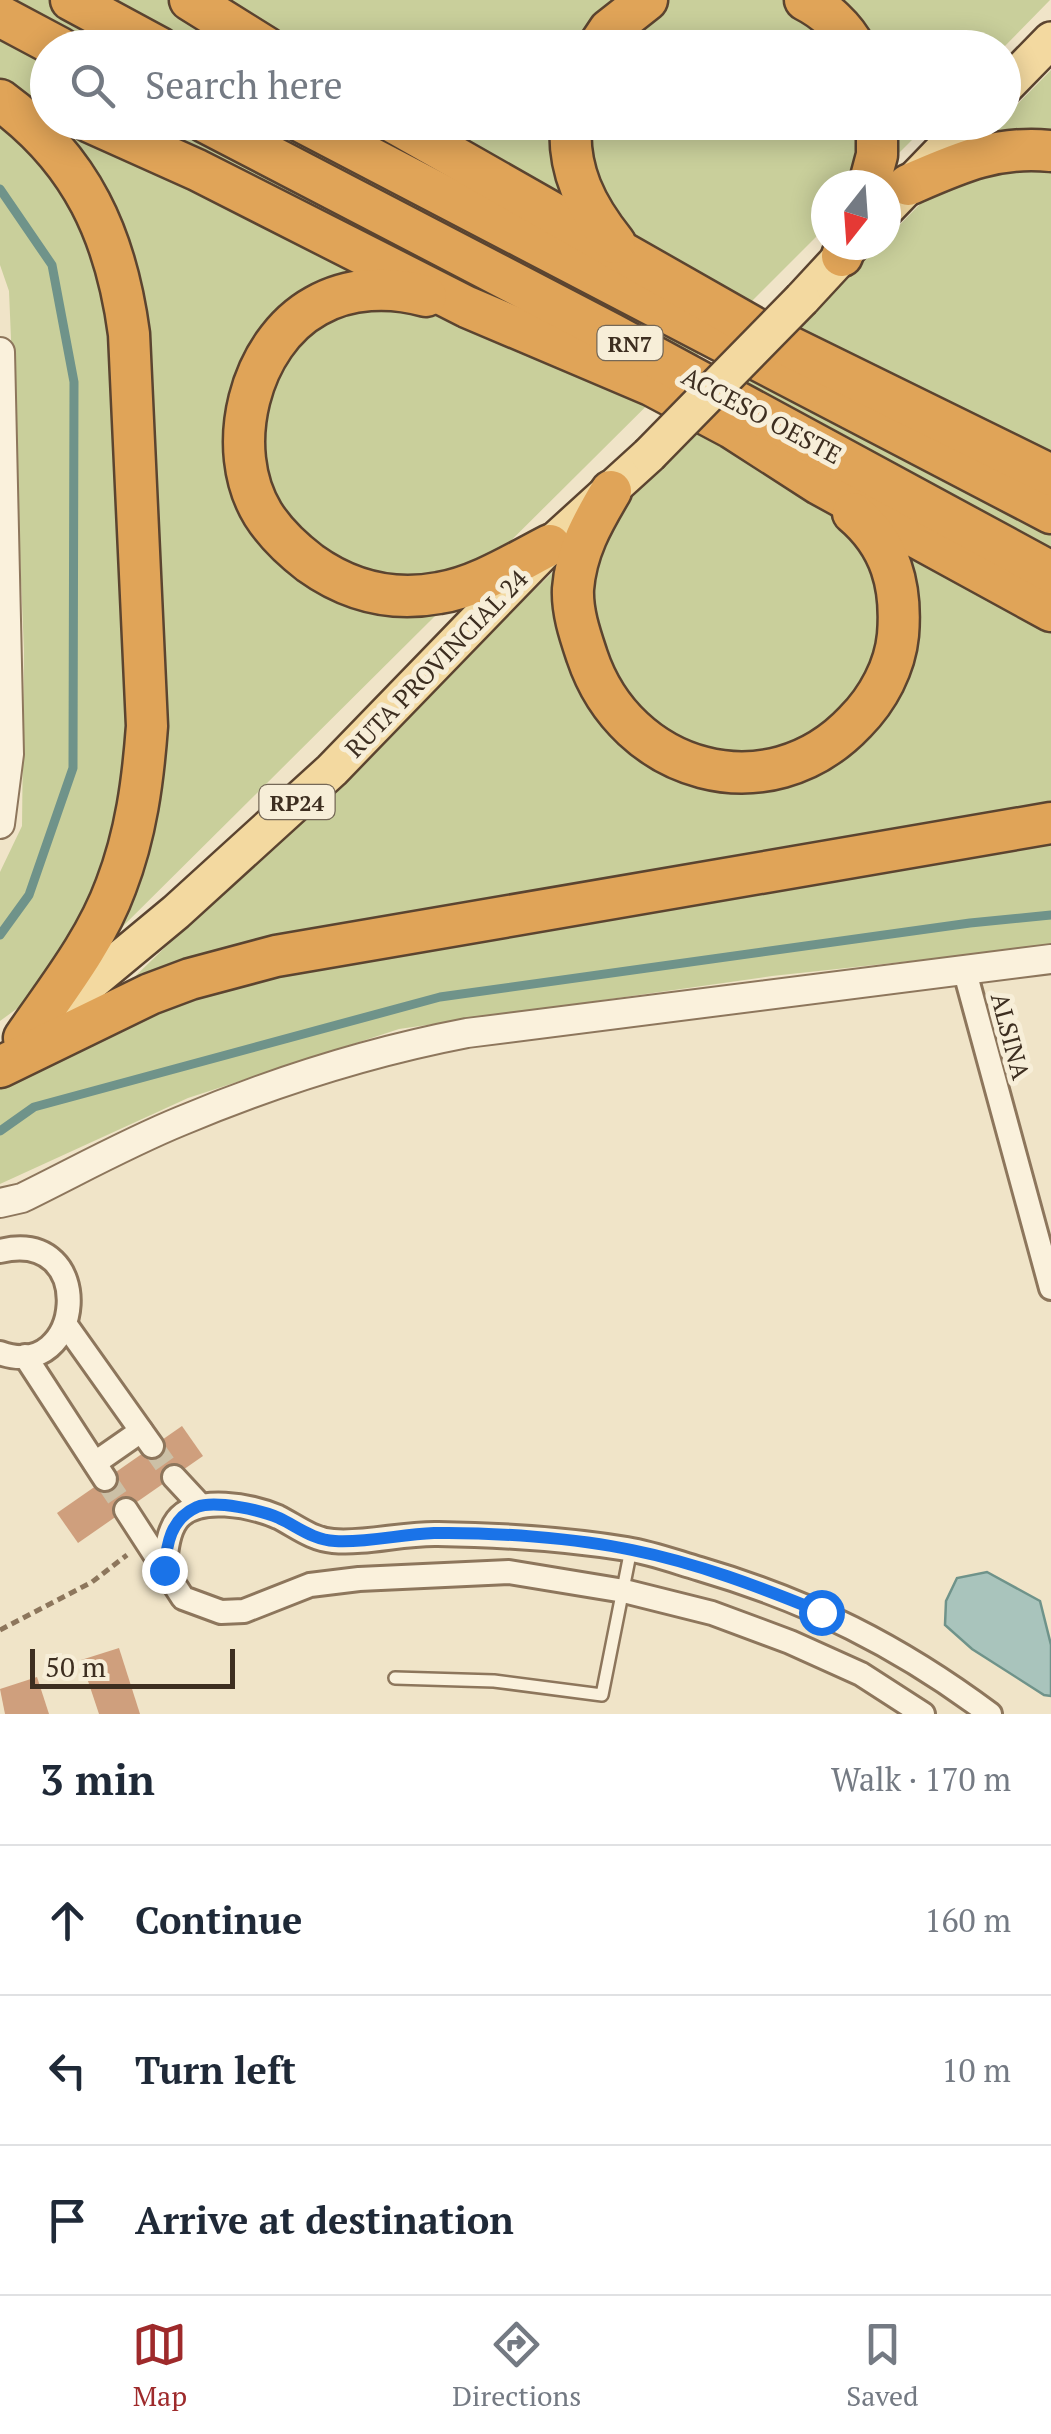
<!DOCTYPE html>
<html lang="en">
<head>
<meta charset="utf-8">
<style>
  :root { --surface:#fff; --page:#f2f2f3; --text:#1f2937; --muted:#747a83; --line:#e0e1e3; --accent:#9e2a2b }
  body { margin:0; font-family:"PT Serif",serif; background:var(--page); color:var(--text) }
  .compass { position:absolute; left:811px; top:170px; width:90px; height:90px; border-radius:50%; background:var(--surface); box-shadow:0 5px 25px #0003; rotate:197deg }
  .scale { position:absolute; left:30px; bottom:25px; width:205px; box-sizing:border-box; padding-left:10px; border:5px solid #3d2e20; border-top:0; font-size:28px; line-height:35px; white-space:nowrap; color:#3d2e20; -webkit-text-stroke:8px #f7eed8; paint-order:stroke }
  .stop { position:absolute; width:30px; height:30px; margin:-22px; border:8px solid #1a73e8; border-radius:50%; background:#fff }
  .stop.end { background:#1a73e8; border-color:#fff; box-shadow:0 2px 10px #0008 }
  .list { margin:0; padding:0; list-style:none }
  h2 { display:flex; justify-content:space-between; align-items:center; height:130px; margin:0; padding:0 40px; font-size:42px }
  h2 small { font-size:32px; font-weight:400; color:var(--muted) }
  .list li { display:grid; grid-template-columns:65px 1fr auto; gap:30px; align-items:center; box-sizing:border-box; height:150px; padding:0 40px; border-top:2px solid var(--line) }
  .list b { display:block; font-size:38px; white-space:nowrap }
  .list em { font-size:32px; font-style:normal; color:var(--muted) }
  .icon { flex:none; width:55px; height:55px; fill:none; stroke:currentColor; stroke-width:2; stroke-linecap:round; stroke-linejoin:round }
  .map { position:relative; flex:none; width:1051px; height:1714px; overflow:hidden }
  .search { position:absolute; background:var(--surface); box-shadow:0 5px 25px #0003; left:30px; right:30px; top:30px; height:110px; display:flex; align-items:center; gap:25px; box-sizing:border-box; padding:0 35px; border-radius:55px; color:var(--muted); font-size:38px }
  .sheet { height:580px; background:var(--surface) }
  nav { display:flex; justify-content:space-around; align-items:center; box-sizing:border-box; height:140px; border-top:2px solid var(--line); background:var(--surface); font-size:28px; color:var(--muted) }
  nav a { display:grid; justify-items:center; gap:5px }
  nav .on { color:var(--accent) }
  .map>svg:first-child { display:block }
  .green { fill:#c9cf9b }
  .water { fill:#a9c4bc; stroke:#6f938a; stroke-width:2.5 }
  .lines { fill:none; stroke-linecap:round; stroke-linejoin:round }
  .stream { stroke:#6f938a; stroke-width:9 }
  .building { fill:#cf9f7d }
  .minor-tunnel { stroke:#ccc0a6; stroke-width:22; stroke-dasharray:22 11; stroke-linecap:butt }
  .service-casing { stroke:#8d765c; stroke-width:16 }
  .minor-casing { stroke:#8d765c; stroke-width:28 }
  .tertiary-casing { stroke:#8d765c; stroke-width:32 }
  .primary-casing { stroke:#5b4430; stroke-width:40 }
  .motorway-casing { stroke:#5b4430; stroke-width:45 }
  .path { stroke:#8d765c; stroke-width:5; stroke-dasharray:8 5; stroke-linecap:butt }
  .service { stroke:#faf1dc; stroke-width:11 }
  .minor { stroke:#faf1dc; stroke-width:22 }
  .tertiary { stroke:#faf1dc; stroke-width:28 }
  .primary { stroke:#f3d9a0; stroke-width:35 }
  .motorway { stroke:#e0a458; stroke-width:40 }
  .primary-bridge-casing { stroke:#5b4430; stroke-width:40; stroke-linecap:butt }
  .primary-bridge { stroke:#f3d9a0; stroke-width:35 }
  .route { stroke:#1a73e8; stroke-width:12 }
  .labels { text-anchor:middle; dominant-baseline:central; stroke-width:10; stroke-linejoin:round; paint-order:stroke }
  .shield { fill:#f7eed8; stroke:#756857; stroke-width:2.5 }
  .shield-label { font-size:22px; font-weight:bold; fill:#3d2e20 }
  .street-label { font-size:25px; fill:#3d2e20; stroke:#f7eed8 }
</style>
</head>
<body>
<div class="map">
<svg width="1051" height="1714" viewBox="0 0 1051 1714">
  <rect width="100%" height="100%" fill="#f0e4c8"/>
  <g class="green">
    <path d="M0,0H1050L1003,48H48V122L929,123L867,185H826V227L743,310L104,945L0,1021V872L22,826L24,651L9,291L0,265Z"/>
    <path d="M1051,70V946L772,976L399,1029L188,1098L0,1184V1088L121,990L556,569L880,245H886V239Z"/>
  </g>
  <path class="water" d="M987,1572L1040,1601L1051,1645V1696L1044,1695L972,1649L945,1625L946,1601L957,1578Z"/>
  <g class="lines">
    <g class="stream">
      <path d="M0,189L52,265L74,382L73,768L29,895L0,935"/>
      <path d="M0,1131L34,1107L440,997L970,923L1051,915"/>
    </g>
  </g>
  <g class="building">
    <path d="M182,1426L203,1456L78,1543L57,1513Z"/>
    <path d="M119,1648L140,1714H99L81,1660Z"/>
    <path d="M37,1677L49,1714H5L0,1689Z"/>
  </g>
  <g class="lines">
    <g class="minor-tunnel">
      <path d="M152,1446L174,1477"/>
      <path d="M105,1479L126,1510"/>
    </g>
    <defs>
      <path id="service" d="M395,1678L494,1681L602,1695L631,1549"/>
      <g id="minor">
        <path d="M965,972L1051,1288"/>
        <path d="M0,1251C99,1227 84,1384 0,1353"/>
        <path d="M66,1325L152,1446"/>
        <path d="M25,1356L105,1479"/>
        <path d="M95,1463L141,1431"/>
        <path d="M174,1477L200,1505"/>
        <path d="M126,1510L183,1598L221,1612L244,1611L310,1585L359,1579L509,1572L624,1591L712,1613L790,1642L861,1674L923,1714"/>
        <path d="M164,1571C166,1555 167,1533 177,1520C197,1494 252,1506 278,1517C296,1526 311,1539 333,1541C367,1544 403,1533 438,1534C501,1535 565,1539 627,1549C652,1553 676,1562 700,1569C809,1601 899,1646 990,1714"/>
      </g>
      <g id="tertiary">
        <path d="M0,352L9,754L0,824"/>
        <path d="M0,1203L22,1198C75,1172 127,1143 181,1121C274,1082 368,1052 467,1033L1051,959"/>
      </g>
      <g id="primary">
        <path d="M1004,88L1051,40"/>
        <path d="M886,209L970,122"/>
        <path d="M802,299L852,245"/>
        <path d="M46,1020L176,912L332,770L550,545L649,455"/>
      </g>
      <g id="motorway">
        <path d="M71,0L160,48"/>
        <path d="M190,0L267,48"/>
        <path d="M805,0C825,10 845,28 855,48"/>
        <path d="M0,16L60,48"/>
        <path d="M597,48L609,30L647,0"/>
        <path d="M0,100C82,160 116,236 129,334L147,726C143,781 136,834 116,886C96,941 57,990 24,1038"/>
        <path d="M90,122L197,170L467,307L651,385L732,428L819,484L1051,611"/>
        <path d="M205,122L612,334L1051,572"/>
        <path d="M302,122L1051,513"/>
        <path d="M393,122L776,340L1051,475"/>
        <path d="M571,122C567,170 586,207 615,243"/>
        <path d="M869,185L877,155V122"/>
        <path d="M908,185C956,164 996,145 1051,151"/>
        <path d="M842,256L846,245"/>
        <path d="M426,296C390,286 349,287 316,306C249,343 223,449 263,514C275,533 293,550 310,563C349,591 391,602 439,593C477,587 515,563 550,545"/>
        <path d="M611,491C592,523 576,551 573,589C572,612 580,635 587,656C626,773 768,814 855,722C878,699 895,667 898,635C902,586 891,545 853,513"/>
        <path d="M0,1067L150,994L190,979L276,956L1051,823"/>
      </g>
    </defs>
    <use href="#service" class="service-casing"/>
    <use href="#minor" class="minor-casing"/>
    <use href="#tertiary" class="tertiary-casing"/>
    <use href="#primary" class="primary-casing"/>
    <use href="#motorway" class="motorway-casing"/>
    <path class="path" d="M0,1630L92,1582L127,1555"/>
    <use href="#service" class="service"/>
    <use href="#minor" class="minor"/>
    <use href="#tertiary" class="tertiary"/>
    <use href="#primary" class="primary"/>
    <use href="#motorway" class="motorway"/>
    <defs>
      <path id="primary-bridge" d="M649,455L802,299"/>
    </defs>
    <use href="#primary-bridge" class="primary-bridge-casing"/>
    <use href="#primary-bridge" class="primary-bridge"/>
  </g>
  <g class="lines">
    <path class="route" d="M164,1570C167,1544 170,1519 197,1507C215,1500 261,1510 279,1518C298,1527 313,1540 335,1541C368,1543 401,1534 434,1533C491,1532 577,1538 632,1550C697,1563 760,1587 821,1612"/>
  </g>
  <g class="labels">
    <g class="shield">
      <rect x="597.5" y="326" width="65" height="34" rx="8"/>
      <rect x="259.5" y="785" width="75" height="34" rx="8"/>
    </g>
    <g class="shield-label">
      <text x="630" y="343">RN7</text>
      <text x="297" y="802">RP24</text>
    </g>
    <g class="street-label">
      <text transform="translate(762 415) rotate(28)">ACCESO OESTE</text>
      <text transform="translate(436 663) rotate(-46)">RUTA PROVINCIAL 24</text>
      <text transform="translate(1011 1036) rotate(75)">ALSINA</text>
    </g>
  </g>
</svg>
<svg class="compass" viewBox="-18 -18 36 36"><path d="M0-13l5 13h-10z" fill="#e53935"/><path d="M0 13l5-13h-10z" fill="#747a83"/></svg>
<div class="scale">50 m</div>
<div class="stop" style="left:821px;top:1612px"></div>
<div class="stop end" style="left:164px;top:1570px"></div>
<div class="search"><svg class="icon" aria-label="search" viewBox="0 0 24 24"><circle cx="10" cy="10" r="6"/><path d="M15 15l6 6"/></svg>Search here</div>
</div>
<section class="sheet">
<h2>3 min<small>Walk · 170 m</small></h2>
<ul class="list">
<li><svg class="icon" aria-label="ahead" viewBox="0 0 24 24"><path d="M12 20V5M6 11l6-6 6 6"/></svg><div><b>Continue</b></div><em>160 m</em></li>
<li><svg class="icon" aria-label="left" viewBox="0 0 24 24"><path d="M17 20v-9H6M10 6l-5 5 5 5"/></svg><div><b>Turn left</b></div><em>10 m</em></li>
<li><svg class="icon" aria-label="arrive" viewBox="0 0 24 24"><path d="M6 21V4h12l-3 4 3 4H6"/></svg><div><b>Arrive at destination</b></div></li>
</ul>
</section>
<nav>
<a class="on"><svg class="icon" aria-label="map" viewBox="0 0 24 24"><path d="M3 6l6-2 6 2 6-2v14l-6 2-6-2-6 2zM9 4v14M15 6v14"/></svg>Map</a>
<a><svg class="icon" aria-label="directions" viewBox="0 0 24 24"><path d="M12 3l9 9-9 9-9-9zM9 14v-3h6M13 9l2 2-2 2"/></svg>Directions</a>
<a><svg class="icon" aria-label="saved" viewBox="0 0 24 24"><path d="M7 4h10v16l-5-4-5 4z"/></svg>Saved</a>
</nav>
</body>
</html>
